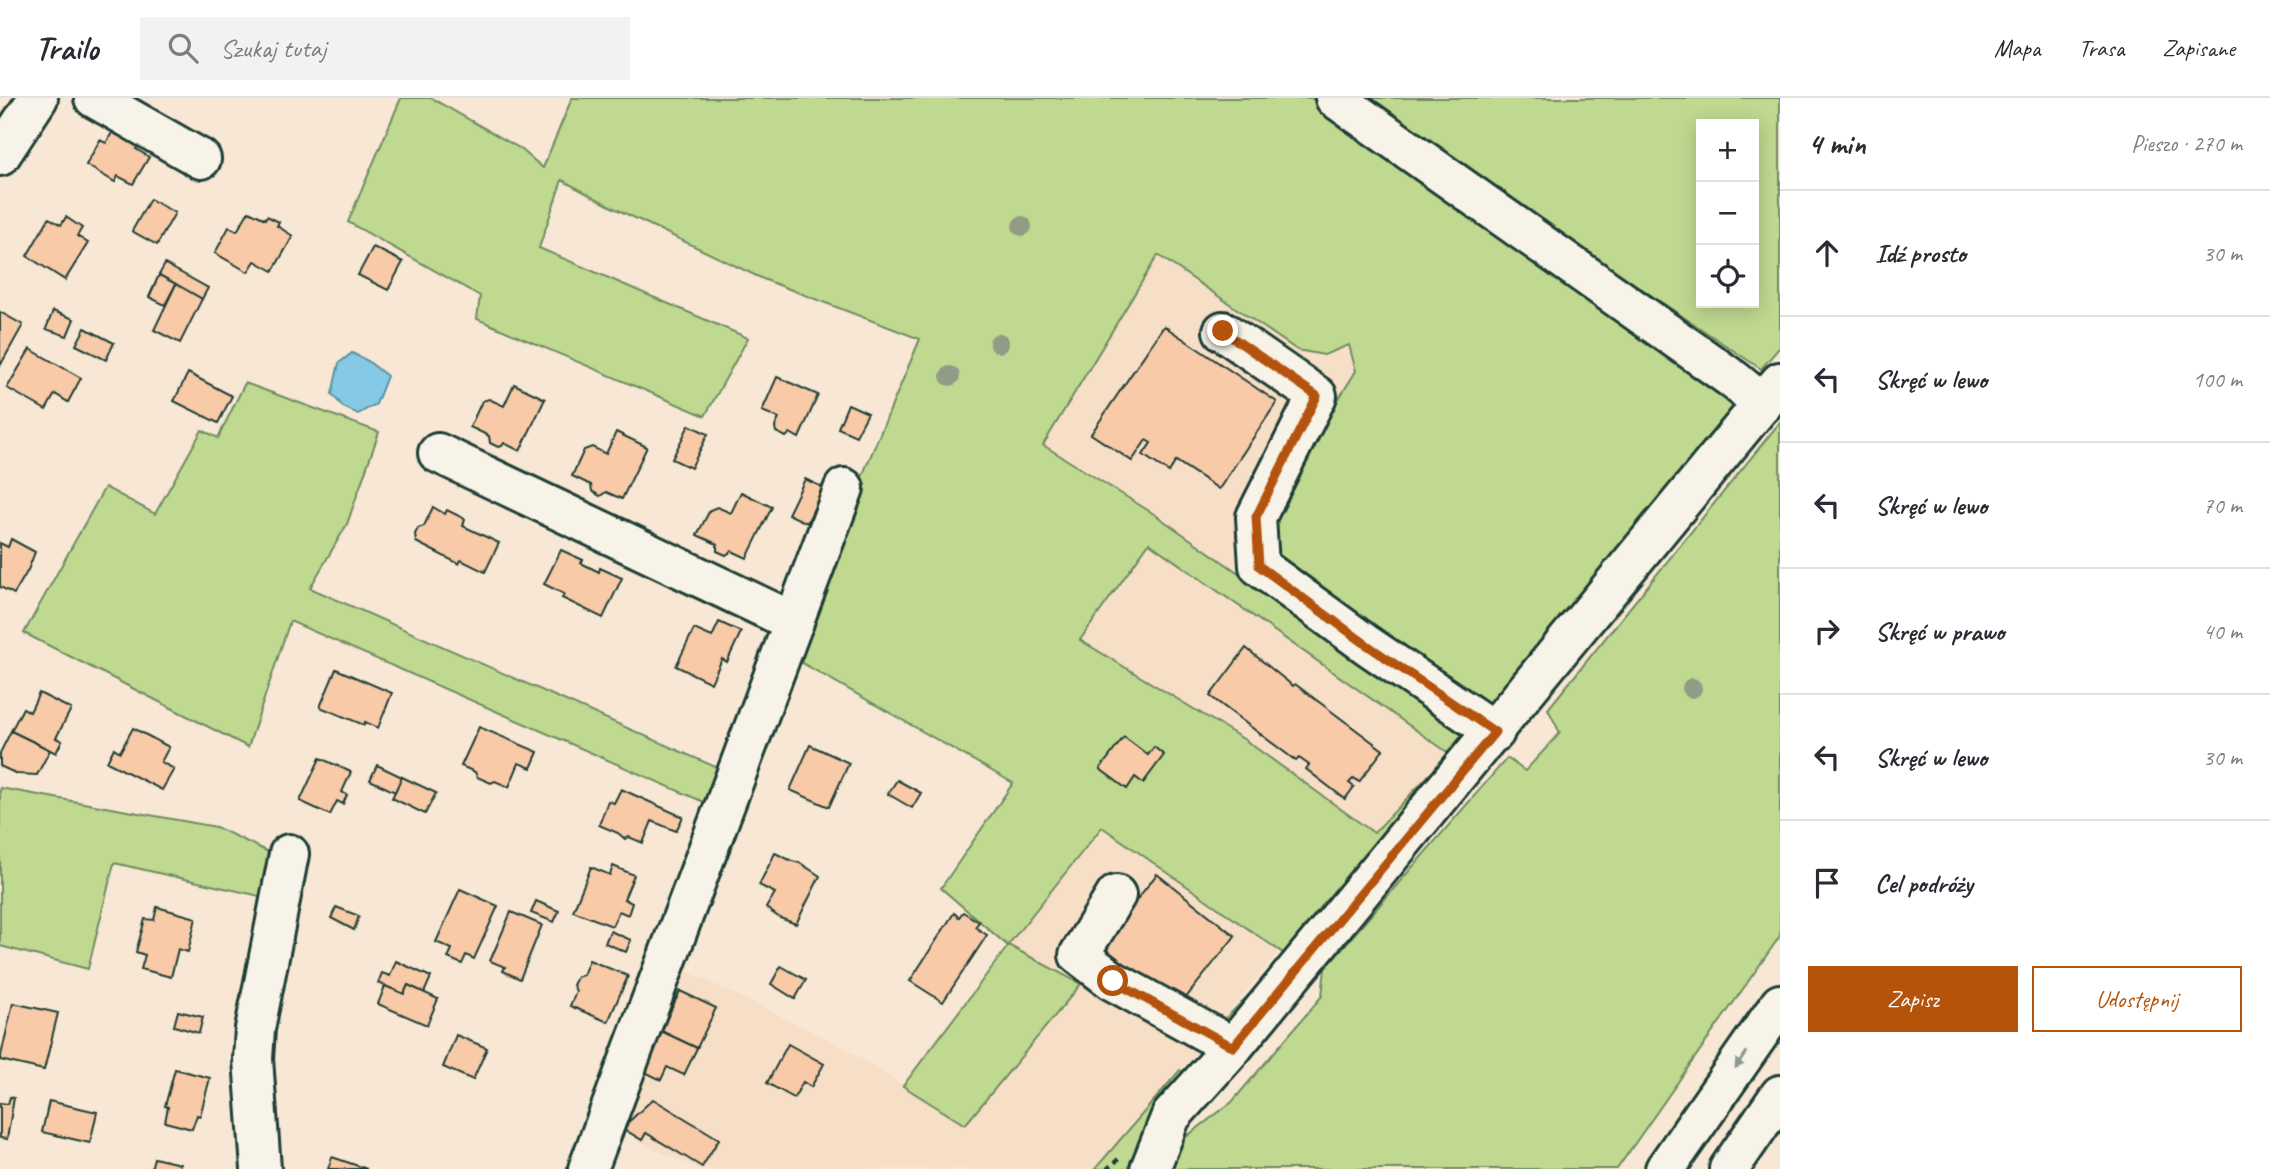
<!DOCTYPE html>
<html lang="pl">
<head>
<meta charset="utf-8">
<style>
  :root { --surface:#fff; --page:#f2f2f3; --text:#2b2b33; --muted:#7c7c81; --line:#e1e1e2; --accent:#b45309 }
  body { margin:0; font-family:Caveat,sans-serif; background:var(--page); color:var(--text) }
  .controls { position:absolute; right:21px; top:21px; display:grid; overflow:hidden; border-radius:0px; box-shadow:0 4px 18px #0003 }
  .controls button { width:63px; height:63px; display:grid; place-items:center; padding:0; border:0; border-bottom:2px solid var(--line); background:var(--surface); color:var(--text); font:35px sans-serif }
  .stop { position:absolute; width:21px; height:21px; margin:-16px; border:5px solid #b45309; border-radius:50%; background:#fff }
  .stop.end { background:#b45309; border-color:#fff; box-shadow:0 2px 7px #0008 }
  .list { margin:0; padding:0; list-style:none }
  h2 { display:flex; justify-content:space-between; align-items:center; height:91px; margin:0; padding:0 28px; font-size:30px }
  h2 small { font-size:23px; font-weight:400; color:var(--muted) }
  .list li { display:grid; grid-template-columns:46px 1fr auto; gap:21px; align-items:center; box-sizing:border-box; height:126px; padding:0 28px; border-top:2px solid var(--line) }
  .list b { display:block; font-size:26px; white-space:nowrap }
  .list em { font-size:23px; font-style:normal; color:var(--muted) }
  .actions { display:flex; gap:14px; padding:21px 28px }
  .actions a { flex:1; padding:16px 0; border:2px solid var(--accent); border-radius:0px; text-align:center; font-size:24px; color:var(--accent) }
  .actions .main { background:var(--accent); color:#fff }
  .icon { flex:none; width:38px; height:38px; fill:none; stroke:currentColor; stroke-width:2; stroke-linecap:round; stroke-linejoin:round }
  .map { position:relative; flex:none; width:1780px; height:1071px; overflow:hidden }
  header { display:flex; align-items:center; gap:42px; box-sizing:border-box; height:98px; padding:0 35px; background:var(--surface); border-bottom:2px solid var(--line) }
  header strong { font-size:33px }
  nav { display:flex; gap:38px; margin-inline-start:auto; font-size:24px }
  .search { width:490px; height:63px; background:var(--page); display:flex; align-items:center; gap:18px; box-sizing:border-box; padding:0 24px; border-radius:0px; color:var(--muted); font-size:26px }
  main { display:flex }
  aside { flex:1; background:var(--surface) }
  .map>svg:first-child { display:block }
  .built { fill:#f7dec6 }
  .green { fill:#bfd990; stroke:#6f8b62; stroke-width:2; fill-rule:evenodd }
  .water { fill:#85c9e6; stroke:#5c919f; stroke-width:2 }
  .building { fill:#f8caa7; stroke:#1f3d34; stroke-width:2 }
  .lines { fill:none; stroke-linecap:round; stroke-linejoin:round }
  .minor-casing { stroke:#1f3d34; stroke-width:44 }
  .highway-casing { stroke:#1f3d34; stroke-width:44 }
  .path { stroke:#1f3d34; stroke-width:4.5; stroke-dasharray:5 5; stroke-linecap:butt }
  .minor { stroke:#f7f3e8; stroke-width:38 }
  .highway { stroke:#f7f3e8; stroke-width:38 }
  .tree { fill:#929b86 }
  .oneway { fill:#8b988e }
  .route { stroke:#b45309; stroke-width:9 }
</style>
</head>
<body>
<header>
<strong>Trailo</strong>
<div class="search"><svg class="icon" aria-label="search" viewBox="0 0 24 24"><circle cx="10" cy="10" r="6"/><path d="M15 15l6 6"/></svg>Szukaj tutaj</div>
<nav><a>Mapa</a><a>Trasa</a><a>Zapisane</a></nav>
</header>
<main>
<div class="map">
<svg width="1780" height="1071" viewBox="0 0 1780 1071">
  <rect width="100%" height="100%" fill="#f7e7d4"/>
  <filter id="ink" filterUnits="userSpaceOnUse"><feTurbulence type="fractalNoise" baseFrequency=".0143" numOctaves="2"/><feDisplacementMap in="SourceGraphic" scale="14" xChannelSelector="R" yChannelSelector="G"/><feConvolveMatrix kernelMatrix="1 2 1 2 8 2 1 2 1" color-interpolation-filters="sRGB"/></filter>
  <g filter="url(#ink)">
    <g class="built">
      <path d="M1158,156L1297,252L1324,257L1349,247L1356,273L1279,397L1264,493L1154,416L1043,347Z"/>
      <path d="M1149,445L1449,656L1374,735L1245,642L1080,542Z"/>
      <path d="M1102,728L1279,852L1202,948L1095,1071H699L642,1045L619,1029L678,869L838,946L965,1027L1081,886L1008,847Z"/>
    </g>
    <g class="green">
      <path d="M401,0H431L521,51L543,70L572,0H1311L1752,311L1499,620L1268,453L1279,397L1356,273L1349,247L1324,257L1297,252L1158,157L1043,347L1154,416L1470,636L1460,663L1149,445L1080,542L1245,642L1374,735L1430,676L1435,681L1250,919L1219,927L1287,858L1102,729L1008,847L1081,886L965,1027L903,988L1008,848L941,790L1013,685L797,562L858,388L920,241L763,181L612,109L562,82L539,150L748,240L705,318L477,221L480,198L348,124Z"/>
      <path d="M1357,0H1780V249L1761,271ZM1701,26H1754V205H1701Z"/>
      <path d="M245,285L379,334L347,426L310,490L727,674L715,709L290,523L248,649L24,535L105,389L155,416L202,332L218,340Z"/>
      <path d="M1780,324V838L1617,1071H1167L1182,1042L1232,1004L1322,898L1325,870L1507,660L1525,673L1560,635L1548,611Z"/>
      <path d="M0,690L216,729L279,759L268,800L114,765L88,871L0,848Z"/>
      <path d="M1180,972L1185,975L1131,1071H1095Z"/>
    </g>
    <path class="water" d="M352,255L368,263L387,278L376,306L358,316L343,309L332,296L339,265Z"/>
    <g class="building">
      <path d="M119,23L144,39L136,51L149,59L133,86L118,78L115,84L86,67L100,42L106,45Z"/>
      <path d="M150,101L175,115L157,147L132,133Z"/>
      <path d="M249,113L265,121L267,118L279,124L277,128L293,138L273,173L255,163L248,174L215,155L229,129L237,133Z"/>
      <path d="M66,119L82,130L77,138L88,145L65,182L27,158L49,120L61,127Z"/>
      <path d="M373,149L403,164L388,192L358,177Z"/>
      <path d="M165,166L208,190L202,201L159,177Z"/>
      <path d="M159,177L176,186L165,207L149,199Z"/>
      <path d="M176,186L202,201L180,245L154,232Z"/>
      <path d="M53,213L74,221L67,238L46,231Z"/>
      <path d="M0,214L23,227L0,268Z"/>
      <path d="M1164,228L1277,304L1219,391L1176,363L1169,374L1143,357L1151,345L1146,342L1132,363L1091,336Z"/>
      <path d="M85,230L114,245L106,262L76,247Z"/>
      <path d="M30,251L81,280L68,304L55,296L46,312L7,290Z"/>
      <path d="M188,275L232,298L218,325L174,303Z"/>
      <path d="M777,279L818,297L799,340L790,335L786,339L776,334L775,329L779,320L762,313Z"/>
      <path d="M514,286L545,301L520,353L504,345L502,348L498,349L490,345L489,338L470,329L482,303L489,301L504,308Z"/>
      <path d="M848,306L868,315L856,338L838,330Z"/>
      <path d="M689,327L708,336L691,370L672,361Z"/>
      <path d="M616,334L647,349L622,401L606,394L600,398L592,393L591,387L572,378L584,352L592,349L606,356Z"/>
      <path d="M805,381L824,390L807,425L788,416Z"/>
      <path d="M741,394L772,409L747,460L732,453L726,457L717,453V446L697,437L710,412L717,409L731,415Z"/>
      <path d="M433,409L445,416L447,412L465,421L463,428L499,445L485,474L461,462L459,466L416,444L415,436L418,430L424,428Z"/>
      <path d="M11,441L35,454L28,472L14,496L0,489V445L8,449Z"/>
      <path d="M561,452L583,462L581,465L599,474L600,470L622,480L603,520L562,500L564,496L544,486Z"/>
      <path d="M719,524L741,534L727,564L722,561L711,585L676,568L694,531L712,539Z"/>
      <path d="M1246,550L1293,588L1295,586L1383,652L1359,684L1354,680L1349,685L1354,689L1345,701L1306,671L1309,667L1299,660L1296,663L1210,598Z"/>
      <path d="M336,571L392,595L378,630L365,624L364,627L320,609Z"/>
      <path d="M39,595L71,611L56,640L62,643L56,655L11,633L23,610L30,614Z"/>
      <path d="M479,629L538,654L531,670L519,665L509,689L495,683L491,685L477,679L475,674L461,668Z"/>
      <path d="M133,630L169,649L161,664L174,671L162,692L107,664L114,650L120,654Z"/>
      <path d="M11,633L50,652L37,677L17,676L0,668V655Z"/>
      <path d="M1124,639L1148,657L1154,649L1164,657L1143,685L1135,679L1127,691L1100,671Z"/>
      <path d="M810,647L849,665L829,709L790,692Z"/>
      <path d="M320,660L351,674L342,694L347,697L343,706L337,703L330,717L300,703Z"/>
      <path d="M377,667L402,679L395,694L370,682Z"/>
      <path d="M402,679L436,695L425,716L392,700Z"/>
      <path d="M897,682L921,695L912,710L888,696Z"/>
      <path d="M621,691L683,719L676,733L652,723L643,745L629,739L625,741L618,735L599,727L608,703L614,705Z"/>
      <path d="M775,755L792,763L800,765L820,778L796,826L780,820L766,810L775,795L759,787Z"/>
      <path d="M613,768L634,777L624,801L632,805L628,817L619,813L612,828L573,813L591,769L610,777Z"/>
      <path d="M1157,776L1235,838L1176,912L1098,851Z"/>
      <path d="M460,791L498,808L474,861L466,857L462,866L448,860L452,851L436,844Z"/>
      <path d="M536,803L559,813L554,824L531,815Z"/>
      <path d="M157,809L196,820L188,854L178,851L171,879L141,871L145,857L136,854L145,821L154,822Z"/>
      <path d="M336,809L359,818L354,832L331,820Z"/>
      <path d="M511,814L542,827L520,881L503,873L505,869L490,863Z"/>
      <path d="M963,814L979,824L975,829L987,837L943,904L910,883L954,815L959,819Z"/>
      <path d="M610,833L631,842L626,854L605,845Z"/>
      <path d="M589,862L628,878L608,924L570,908L576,893L573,887L577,879L583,877Z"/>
      <path d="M396,863L431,879L424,895L408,887L404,896L378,885L382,875L390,878Z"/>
      <path d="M781,868L806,882L795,901L771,886Z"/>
      <path d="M408,887L438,901L427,927L378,906L385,888L404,896Z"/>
      <path d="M680,893L716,910L697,950L661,933Z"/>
      <path d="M13,905L58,915L44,972L0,962Z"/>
      <path d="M178,913L203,919L199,935L174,928Z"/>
      <path d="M661,933L697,950L684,977L667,969L661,982L647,975L639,962L646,961Z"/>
      <path d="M456,937L487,950L473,982L443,969Z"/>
      <path d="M788,946L824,966L811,989L803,984L794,1000L767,985Z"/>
      <path d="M175,971L210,980L200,1018L197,1017L192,1031L165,1024L168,1009L165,1008Z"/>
      <path d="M10,999L14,1000L7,1041L0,1040V1005L8,1006Z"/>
      <path d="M653,1001L719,1041L702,1069L646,1035L642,1042L622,1030Z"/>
      <path d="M49,1003L97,1014L90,1045L42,1034Z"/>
      <path d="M332,1059L367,1071H328Z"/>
      <path d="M154,1060L180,1066L179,1071H151Z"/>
    </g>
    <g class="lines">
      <defs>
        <g id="minor">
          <path d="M94,0L201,61"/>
          <path d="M1335,0L1734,282L1763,306"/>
          <path d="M0,58L38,0"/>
          <path d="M1223,233L1317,298L1256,419L1259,468L1367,547L1495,634"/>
          <path d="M438,355L794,524"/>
          <path d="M1116,797L1079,857L1113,883L1233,949"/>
          <path d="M261,1071L253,961L255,931L289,756"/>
          <path d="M588,1071L844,390"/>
          <path d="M1150,1071L1171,1018L1233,949L1780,284"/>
        </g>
        <g id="highway">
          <path d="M1665,1071L1780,906"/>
          <path d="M1729,1071L1780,997"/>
        </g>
      </defs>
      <use href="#minor" class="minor-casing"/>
      <use href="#highway" class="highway-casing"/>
      <path class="path" d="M1107,1071L1120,1060"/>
      <use href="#minor" class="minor"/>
      <use href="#highway" class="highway"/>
    </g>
    <g class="tree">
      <circle cx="1022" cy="128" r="10"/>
      <circle cx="999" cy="245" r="10"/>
      <circle cx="950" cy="278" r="10"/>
      <circle cx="1692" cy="590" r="10"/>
    </g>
    <defs><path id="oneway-solid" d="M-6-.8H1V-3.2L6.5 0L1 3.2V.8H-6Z" transform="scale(1.75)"/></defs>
    <use class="oneway" href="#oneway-solid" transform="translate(1741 962) rotate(125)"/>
  </g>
  <g class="lines" filter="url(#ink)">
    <path class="route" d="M1113,883L1233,949L1495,634L1367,547L1259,468L1256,419L1317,298L1223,233"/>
  </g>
</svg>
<div class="controls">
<button>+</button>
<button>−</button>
<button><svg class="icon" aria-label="locate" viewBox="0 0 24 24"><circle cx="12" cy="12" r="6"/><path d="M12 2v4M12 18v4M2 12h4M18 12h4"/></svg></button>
</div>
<div class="stop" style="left:1113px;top:883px"></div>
<div class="stop end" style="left:1223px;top:233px"></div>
</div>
<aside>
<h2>4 min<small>Pieszo · 270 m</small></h2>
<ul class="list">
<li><svg class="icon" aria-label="ahead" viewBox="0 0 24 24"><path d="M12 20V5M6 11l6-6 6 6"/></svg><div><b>Idź prosto</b></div><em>30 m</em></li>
<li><svg class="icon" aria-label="left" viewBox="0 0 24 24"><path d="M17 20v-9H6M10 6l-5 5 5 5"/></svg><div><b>Skręć w lewo</b></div><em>100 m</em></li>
<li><svg class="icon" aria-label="left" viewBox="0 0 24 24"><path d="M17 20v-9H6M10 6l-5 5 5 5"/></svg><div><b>Skręć w lewo</b></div><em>70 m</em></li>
<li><svg class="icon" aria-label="right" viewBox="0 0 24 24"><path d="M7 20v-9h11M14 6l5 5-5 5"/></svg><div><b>Skręć w prawo</b></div><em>40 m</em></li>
<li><svg class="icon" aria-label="left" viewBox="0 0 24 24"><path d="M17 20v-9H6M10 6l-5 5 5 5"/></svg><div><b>Skręć w lewo</b></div><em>30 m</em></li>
<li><svg class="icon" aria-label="arrive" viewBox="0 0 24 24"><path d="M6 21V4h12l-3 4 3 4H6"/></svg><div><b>Cel podróży</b></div></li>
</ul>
<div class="actions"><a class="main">Zapisz</a><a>Udostępnij</a></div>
</aside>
</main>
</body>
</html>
